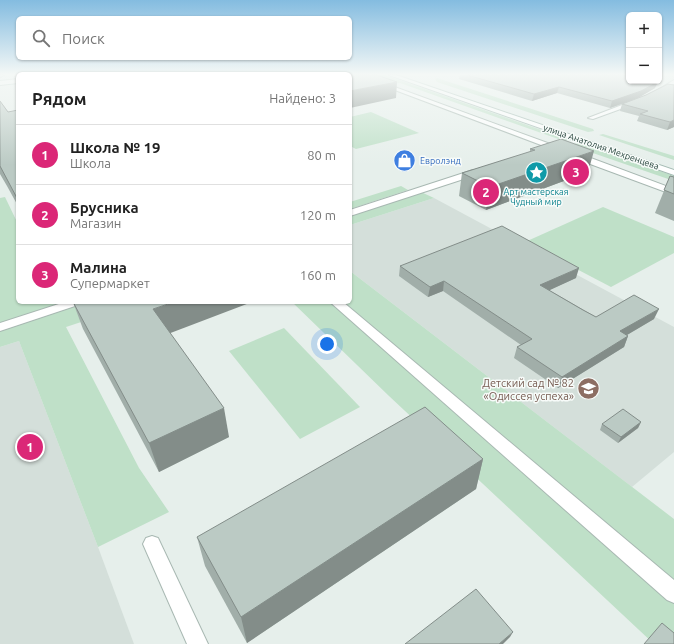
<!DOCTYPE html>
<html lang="ru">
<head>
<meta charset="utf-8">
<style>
  :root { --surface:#fff; --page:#f6f6f6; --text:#222; --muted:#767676; --line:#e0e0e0; --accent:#db2777 }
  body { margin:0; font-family:Ubuntu,sans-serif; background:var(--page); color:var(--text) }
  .controls { position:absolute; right:12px; top:12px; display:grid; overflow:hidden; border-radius:6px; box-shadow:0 1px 3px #0004 }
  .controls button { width:36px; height:36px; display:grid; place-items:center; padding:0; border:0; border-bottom:1px solid var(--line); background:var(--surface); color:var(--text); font:20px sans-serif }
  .you { position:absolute; left:327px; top:344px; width:14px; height:14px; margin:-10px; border:3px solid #fff; border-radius:50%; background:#1a73e8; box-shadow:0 0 0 6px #1a73e833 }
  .badge { display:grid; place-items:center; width:26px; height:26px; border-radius:50%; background:var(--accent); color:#fff; font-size:13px; font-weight:700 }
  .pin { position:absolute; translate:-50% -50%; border:2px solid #fff; box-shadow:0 1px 4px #0006 }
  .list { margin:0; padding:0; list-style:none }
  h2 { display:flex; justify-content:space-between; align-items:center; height:52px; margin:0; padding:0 16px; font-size:17px }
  h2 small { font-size:13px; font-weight:400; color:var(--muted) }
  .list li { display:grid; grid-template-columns:26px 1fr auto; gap:12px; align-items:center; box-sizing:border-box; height:60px; padding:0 16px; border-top:1px solid var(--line) }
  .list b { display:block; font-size:15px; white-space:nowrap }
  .list p { margin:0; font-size:13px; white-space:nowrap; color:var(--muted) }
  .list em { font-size:13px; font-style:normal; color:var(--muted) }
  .icon { flex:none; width:22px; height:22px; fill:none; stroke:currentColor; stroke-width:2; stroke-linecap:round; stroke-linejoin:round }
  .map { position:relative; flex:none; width:674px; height:644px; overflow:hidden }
  .search { position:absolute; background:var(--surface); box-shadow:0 1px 3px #0004; left:16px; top:16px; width:336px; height:44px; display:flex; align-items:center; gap:10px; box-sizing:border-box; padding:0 14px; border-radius:6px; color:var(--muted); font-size:15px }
  .panel { position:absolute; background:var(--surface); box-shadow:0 1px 3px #0004; left:16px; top:72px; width:336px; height:232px; border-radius:6px }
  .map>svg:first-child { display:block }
  .built { fill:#d4dfda }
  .green { fill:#bfe0c8 }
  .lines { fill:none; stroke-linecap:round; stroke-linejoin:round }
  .street-casing { stroke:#a8b8b2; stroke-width:2 }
  .secondary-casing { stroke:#a4bbb3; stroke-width:2 }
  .street { fill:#fff; fill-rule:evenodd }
  .secondary { fill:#fff; fill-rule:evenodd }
  .wall { fill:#a1aea9 }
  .shaded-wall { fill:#838d89 }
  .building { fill:#bbcac4; stroke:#838d89 }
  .labels { text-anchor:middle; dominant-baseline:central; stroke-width:3; stroke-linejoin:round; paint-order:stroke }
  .far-street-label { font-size:9px; fill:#24423a; stroke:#f7fbf9 }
  .far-shop-label { font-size:9px; fill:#366cbe; stroke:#f7fbf9; text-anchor:start }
  .far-culture-label { font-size:9px; fill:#0d838f; stroke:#f7fbf9 }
  .education-label { font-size:11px; fill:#785e54; stroke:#f7fbf9; text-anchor:end }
</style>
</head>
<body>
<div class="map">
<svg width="674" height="644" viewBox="0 0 674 644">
  <rect width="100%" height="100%" fill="#e6efeb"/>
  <g class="built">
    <path d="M434,198L674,327V452L632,487L350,271V225Z"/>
    <path d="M19,341L98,547L134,644H0V347Z"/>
  </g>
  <g class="green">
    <path d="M376,75H385L570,140L564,141L400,83L392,84Z"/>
    <path d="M437,78L593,129L594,131L588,132L437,82L435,79Z"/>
    <path d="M371,112L419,133L356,149L350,146V117Z"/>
    <path d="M603,134L674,156V160L599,135Z"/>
    <path d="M578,143L674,176V181L590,152L562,147Z"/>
    <path d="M401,186L408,190L350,209V202Z"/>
    <path d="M421,192L434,198L350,225V215Z"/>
    <path d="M5,197L18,224V302H142L66,327L139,468L169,512L98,547L19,341L0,347V198Z"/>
    <path d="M603,207L674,237V253L611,287L525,242Z"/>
    <path d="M350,271L674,519V644H654L389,396L292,302H350Z"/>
    <path d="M284,328L360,407L300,439L229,351Z"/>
  </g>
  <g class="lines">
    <defs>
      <g id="street">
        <path d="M0,75H4L0,77Z"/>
        <path d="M355,75H362L564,149L560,151H557Z"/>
        <path d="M674,80V84L659,93L654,92Z"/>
        <path d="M635,100L637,101V103L593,119L588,118Z"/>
        <path d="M574,154H580L674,189V195L574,158Z"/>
        <path d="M473,170H476L480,172L479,174L350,216V210Z"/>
        <path d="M65,302H83L81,304L0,331V323Z"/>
        <path d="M330,302H343L674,580V603L667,600Z"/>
        <path d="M152,536L158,538L208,644H187L143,544L146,538Z"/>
      </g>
      <g id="secondary">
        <path d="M389,75H396L674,170V175Z"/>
        <path d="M18,79V83L0,85V81Z"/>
      </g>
    </defs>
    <use href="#street" class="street-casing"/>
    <use href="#secondary" class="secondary-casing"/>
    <use href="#street" class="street"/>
    <use href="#secondary" class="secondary"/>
  </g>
  <g class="wall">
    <path d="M458,75H629L655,88L638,98L674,85V127L667,130L637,121L639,116L620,111L622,104L610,108L557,93L532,101L459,79L460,75Z"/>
    <path d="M0,101L8,112L18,110V206L7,186L0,174Z"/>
    <path d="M530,149L588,172L486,210L459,196L462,173L530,152Z"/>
    <path d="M670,176L674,177V221L655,213Z"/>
    <path d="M400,266L576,278L549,290L596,317L654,319L627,335L628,336L624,347L558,388L514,358L517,347L521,345L443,291L428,297L399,276Z"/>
    <path d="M73,302L170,333L229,437L159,472L83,329Z"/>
    <path d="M641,422L638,428L618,443L600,430L602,424Z"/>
    <path d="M483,459L476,489L247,643L205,566L197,537Z"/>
  </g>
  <g class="shaded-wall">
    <path d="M397,82L396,98L350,108V91Z"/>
    <path d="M658,82L655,88L638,98L610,108L612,101Z"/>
    <path d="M559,87L557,93L532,101L534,94Z"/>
    <path d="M674,120V127L667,130L670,122Z"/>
    <path d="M594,151L588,172L486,210L490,187Z"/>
    <path d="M579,268L576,278L537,296L540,285Z"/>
    <path d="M444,281L443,291L428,297L430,287Z"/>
    <path d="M174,302H252L160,337L153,309Z"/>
    <path d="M659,309L654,319L615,342L620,331Z"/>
    <path d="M628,336L624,347L558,388L562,377Z"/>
    <path d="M224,408L229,437L159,472L149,443Z"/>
    <path d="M641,422L638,428L618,443L621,437Z"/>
    <path d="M483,459L476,489L247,643L241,617Z"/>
    <path d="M513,632L510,637L503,644H499Z"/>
  </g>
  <g class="building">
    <path d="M350,75H377L397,82L350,91Z"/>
    <path d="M467,75H629V81H655L658,82L641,91L612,101L559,87L534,94Z"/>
    <path d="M668,84L674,85V120L670,122L640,114L648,111L622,104L646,95Z"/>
    <path d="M0,101L8,112L18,110V200L0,166Z"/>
    <path d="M561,139L594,151L490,187L462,173L535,150L530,149Z"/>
    <path d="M670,176L674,177V194L664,190Z"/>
    <path d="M502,226L579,268L540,285L583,310L596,317L634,295L659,309L620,331L628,336L562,377L517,347L532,339L444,281L430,287L400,266Z"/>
    <path d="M73,302H174L153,309L224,408L149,443Z"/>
    <path d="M425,407L483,459L241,617L197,537Z"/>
    <path d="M623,409L641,422L621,437L602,424Z"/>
    <path d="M476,589L513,632L499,644H405Z"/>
    <path d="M662,623L674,633V644H644Z"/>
  </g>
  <linearGradient id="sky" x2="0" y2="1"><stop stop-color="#84bce0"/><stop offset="0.45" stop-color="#f4f8f6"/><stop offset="1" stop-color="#f4f8f6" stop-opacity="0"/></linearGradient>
  <rect width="674" height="165" fill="url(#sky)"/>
  <defs>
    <symbol id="shop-disc" viewBox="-11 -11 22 22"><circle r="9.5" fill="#3f7fe0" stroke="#f7fbf9"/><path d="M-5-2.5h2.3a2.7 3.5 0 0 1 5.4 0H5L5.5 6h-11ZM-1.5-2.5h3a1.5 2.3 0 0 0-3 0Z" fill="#fff"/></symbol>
    <symbol id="sight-disc" viewBox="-11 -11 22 22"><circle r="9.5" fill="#0f9aa8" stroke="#f7fbf9"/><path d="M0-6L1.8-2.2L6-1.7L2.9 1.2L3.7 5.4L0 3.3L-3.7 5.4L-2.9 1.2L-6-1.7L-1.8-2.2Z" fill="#fff"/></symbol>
    <symbol id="school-disc" viewBox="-11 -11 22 22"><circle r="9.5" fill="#8d6e63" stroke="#f7fbf9"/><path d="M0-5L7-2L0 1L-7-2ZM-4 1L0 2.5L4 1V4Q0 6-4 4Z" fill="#fff"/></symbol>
  </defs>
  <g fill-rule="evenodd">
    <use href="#shop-disc" x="392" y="148" width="25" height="25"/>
    <use href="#sight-disc" x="524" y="160" width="25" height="25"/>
    <use href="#school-disc" x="576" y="376" width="25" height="25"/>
  </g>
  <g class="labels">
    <g class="far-street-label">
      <text transform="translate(601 147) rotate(19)">улица Анатолия Мехренцева</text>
    </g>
    <g class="far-shop-label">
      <text x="420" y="161">Евролэнд</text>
    </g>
    <g class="far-culture-label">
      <text x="536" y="192">Арт мастерская<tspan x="536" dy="10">Чудный мир</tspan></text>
    </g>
    <g class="education-label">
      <text x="574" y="383">Детский сад № 82<tspan x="574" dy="13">«Одиссея успеха»</tspan></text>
    </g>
  </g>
</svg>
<div class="controls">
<button>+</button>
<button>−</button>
</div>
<div class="you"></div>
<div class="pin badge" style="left:30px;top:447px">1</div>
<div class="pin badge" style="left:486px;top:192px">2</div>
<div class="pin badge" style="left:576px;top:172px">3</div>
<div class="search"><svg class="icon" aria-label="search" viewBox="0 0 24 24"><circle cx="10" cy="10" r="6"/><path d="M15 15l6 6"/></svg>Поиск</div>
<section class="panel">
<h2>Рядом<small>Найдено: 3</small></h2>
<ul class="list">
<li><span class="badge">1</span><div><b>Школа № 19</b><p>Школа</p></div><em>80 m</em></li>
<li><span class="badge">2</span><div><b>Брусника</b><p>Магазин</p></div><em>120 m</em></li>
<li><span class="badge">3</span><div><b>Малина</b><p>Супермаркет</p></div><em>160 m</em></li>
</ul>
</section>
</div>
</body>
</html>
